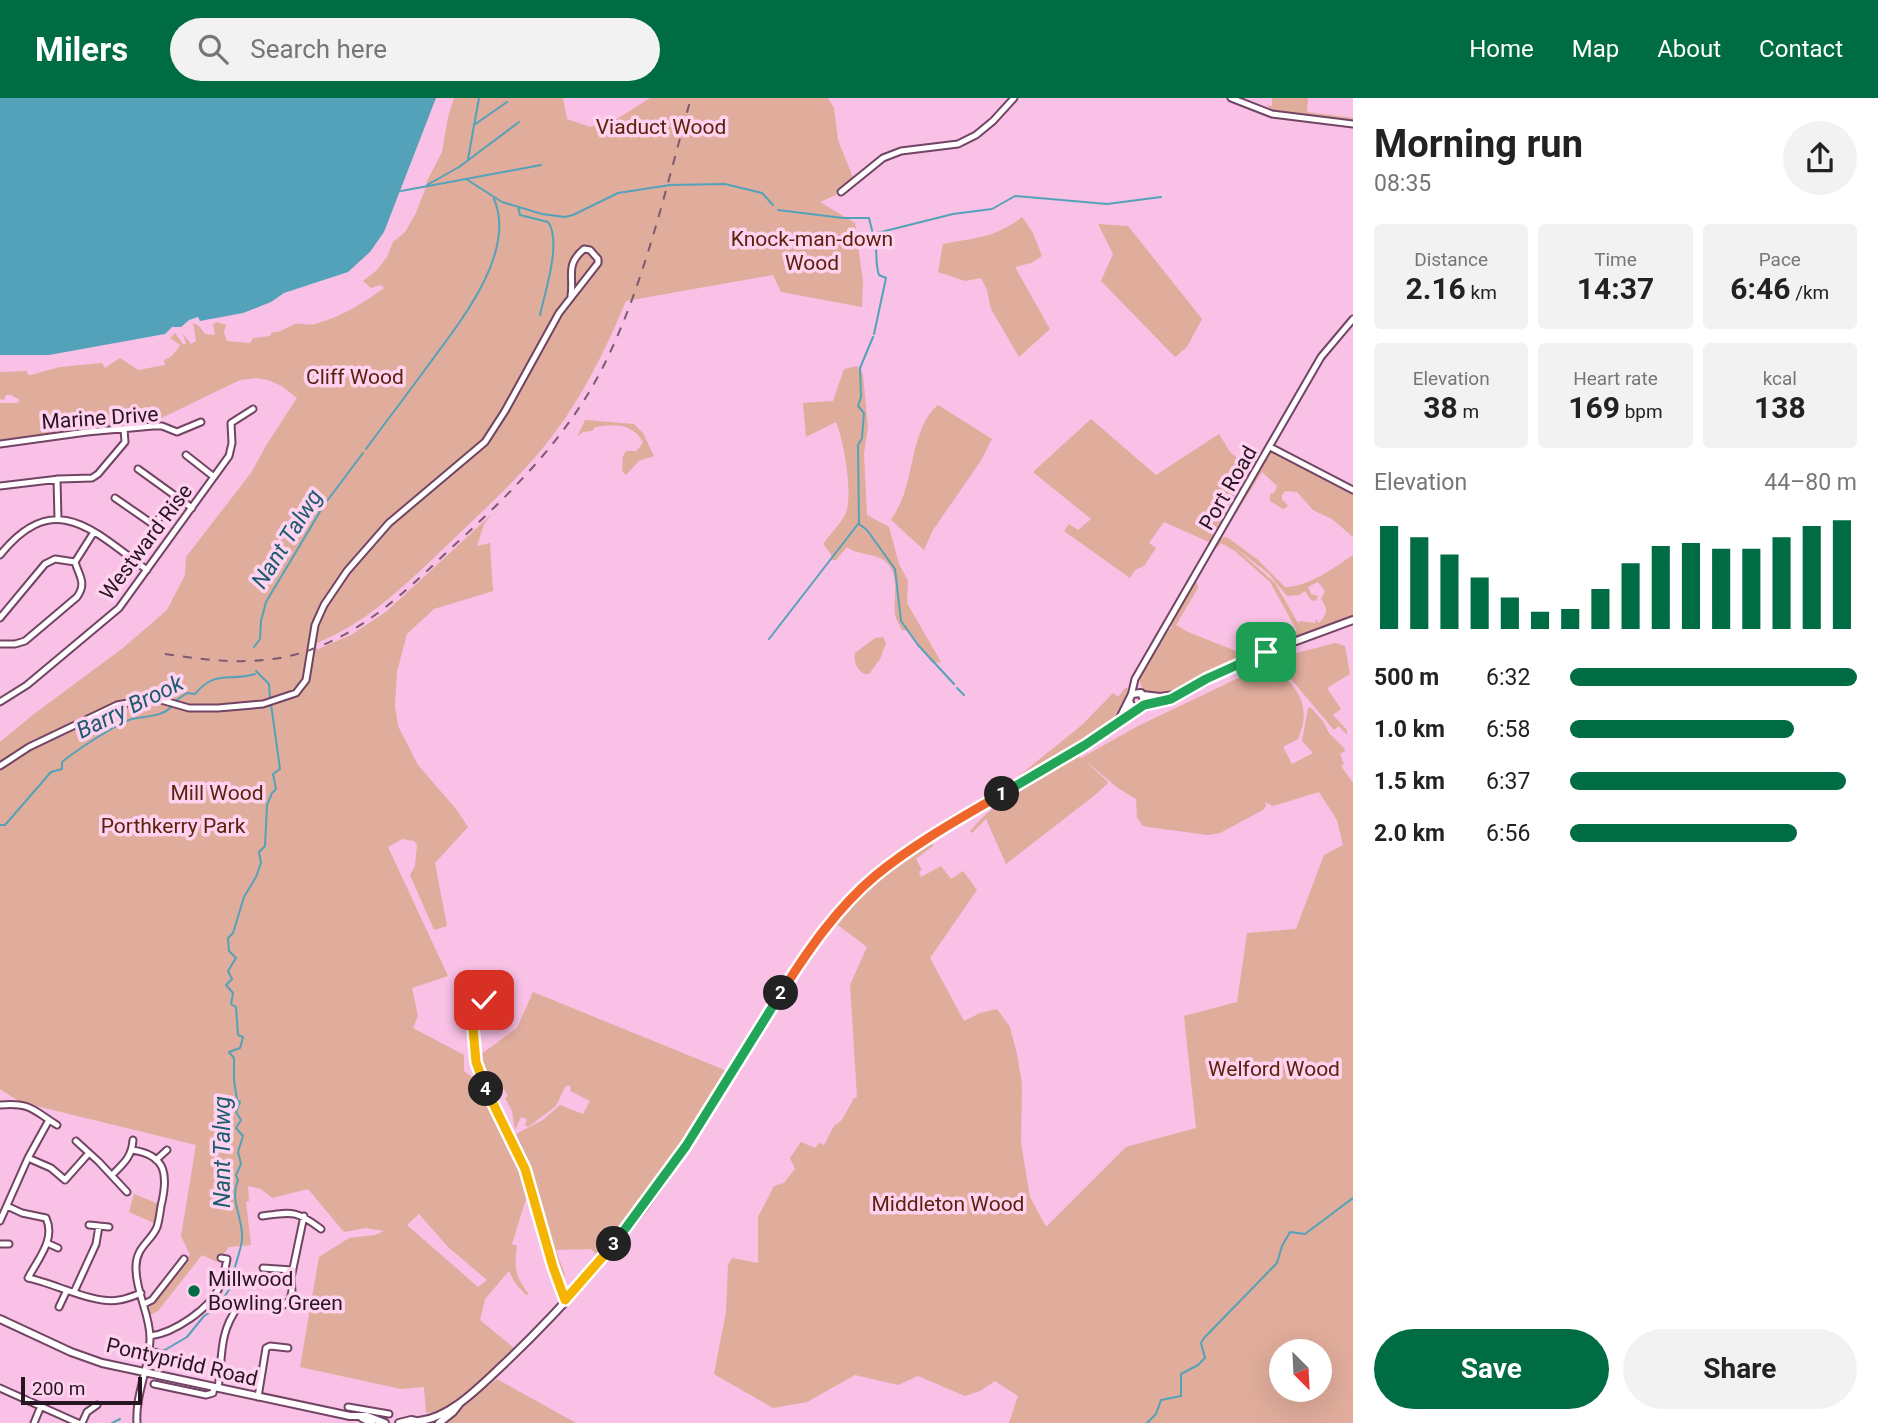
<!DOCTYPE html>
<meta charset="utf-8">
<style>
:root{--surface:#fff;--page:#f2f2f2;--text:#222;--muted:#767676;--accent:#006c44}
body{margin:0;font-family:Roboto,sans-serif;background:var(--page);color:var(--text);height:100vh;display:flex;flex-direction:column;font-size:26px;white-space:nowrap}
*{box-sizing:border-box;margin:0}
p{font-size:23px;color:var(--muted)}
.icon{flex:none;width:38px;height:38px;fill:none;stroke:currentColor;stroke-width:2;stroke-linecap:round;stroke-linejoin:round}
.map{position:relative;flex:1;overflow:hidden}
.drawer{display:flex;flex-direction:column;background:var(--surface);width:525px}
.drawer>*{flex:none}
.needle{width:46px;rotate:156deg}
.buttons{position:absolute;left:1269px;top:1241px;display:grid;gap:14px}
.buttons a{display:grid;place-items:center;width:63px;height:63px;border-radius:50%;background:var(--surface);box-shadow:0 7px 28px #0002;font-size:35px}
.scale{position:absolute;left:21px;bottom:18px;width:121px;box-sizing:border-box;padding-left:7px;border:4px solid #281522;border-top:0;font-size:19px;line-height:24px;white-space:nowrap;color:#281522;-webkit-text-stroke:5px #ffd2ef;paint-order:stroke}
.pin{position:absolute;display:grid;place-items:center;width:60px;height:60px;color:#fff;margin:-30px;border-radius:14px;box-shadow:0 4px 10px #0006}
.km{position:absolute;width:35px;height:35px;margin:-18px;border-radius:50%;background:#222;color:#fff;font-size:19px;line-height:35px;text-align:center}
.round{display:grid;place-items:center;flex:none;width:74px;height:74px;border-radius:37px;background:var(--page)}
.headline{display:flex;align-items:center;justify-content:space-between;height:119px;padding:0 21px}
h1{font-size:38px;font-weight:700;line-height:52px}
.stats{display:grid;grid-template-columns:repeat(3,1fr);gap:10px;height:119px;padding:7px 21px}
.stats div{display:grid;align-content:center;border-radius:7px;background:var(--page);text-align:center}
.stats b{font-size:30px;font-weight:700}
.stats small{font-size:19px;font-weight:400}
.stats p{font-size:19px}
.chart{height:196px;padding:14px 21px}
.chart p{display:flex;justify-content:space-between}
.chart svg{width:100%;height:126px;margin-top:7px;stroke:var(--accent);stroke-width:6}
.action{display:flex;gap:14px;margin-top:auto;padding:14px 21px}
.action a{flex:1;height:80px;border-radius:42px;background:var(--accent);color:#fff;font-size:28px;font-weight:700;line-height:80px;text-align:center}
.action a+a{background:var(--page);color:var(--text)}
ul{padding:0 21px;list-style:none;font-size:23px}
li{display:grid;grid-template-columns:112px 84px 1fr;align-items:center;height:52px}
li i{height:18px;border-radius:9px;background:var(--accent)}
header{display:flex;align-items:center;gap:42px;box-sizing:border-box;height:98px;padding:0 35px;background:var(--accent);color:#fff}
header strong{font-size:33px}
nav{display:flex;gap:38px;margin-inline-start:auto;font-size:24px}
.search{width:490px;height:63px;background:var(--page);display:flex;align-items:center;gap:18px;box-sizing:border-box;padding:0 24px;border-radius:38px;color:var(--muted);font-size:26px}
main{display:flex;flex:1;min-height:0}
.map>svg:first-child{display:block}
.green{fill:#e0ac9b;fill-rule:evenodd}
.water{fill:#54a2b9}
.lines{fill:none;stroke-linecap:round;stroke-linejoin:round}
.stream{stroke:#54a2b9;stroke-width:2}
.minor-casing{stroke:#724464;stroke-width:9}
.major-casing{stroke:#724464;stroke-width:10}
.minor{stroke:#fff;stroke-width:5}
.major{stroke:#fff;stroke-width:6}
.rail{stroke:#7c5a70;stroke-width:2;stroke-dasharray:9 9;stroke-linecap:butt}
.split-1-casing{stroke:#fff;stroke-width:14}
.split-2-casing{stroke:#fff;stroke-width:14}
.split-3-casing{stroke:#fff;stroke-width:14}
.split-4-casing{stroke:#fff;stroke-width:14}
.split-5-casing{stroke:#fff;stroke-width:14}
.split-1{stroke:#22a559;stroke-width:9}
.split-2{stroke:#f0652b;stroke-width:9}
.split-3{stroke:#22a559;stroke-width:9}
.split-4{stroke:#f5b400;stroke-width:9}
.split-5{stroke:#f5b400;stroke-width:9}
.poi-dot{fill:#006c44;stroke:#ffd2ef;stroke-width:2.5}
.labels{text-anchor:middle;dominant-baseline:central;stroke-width:7;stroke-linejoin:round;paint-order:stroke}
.park-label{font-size:21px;fill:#5c220c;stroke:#ffd2ef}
.street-label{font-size:21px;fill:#281522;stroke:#ffd2ef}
.poi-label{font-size:21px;fill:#281522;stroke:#ffd2ef;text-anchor:start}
.water-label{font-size:23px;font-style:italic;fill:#1c5c6d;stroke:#ffd2ef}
</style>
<header>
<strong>Milers</strong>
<div class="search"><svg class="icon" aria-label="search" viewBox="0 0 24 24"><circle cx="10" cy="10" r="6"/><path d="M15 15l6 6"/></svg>Search here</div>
<nav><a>Home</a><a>Map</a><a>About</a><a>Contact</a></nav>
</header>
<main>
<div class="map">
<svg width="1353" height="1325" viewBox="0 0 1353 1325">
<rect width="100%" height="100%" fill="#f8c1e5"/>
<path class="green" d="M454,0h109l4,21 23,8 27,-8 33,-21h178l6,10 4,32 16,40 -18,12v3l-16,7 35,21 8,59 -1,25 -81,-15 -8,-17 -147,26c-15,36 -32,72 -53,105 -35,57 -86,100 -133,146 -38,36 -74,71 -123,91l-1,7 35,-15 36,-24 105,-97 -8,10 -7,22 13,-3 3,48 -59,18 -27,25 -10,38 -2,34 3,20 20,39 38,44 12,18 -33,36 12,63 -13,4 -24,-55 5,-9 2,-21 -3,-4 -12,-2 -14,8 60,129 -36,12 6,28 -5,12 51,27v16l14,10 9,22 22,37 11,24 8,28 -16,52 5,2c-3,21 -2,31 12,48l-3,1 -11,-12 -6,-12 -24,28 -5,21 34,28 -29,29 -43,34 -16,2 -2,-26 -23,2 -101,-22 19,-110 30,-19 26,-3 9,-4 -18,-3 -22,4 -36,-43 -36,9 -11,-9 -13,-3 1,15 -3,1 5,43 -22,2 -12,15 -15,-7 -44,56 -8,4 -1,-9 41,-51 -9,-19 15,-91 -176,-43 -20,-13v-347l34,-28 89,-66 44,-38 18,-35 1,-18 65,-84 16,-29 30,-46 -15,-12 -14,-6 -12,-2 -16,2 -85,41 -155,19v-37h18l2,-3 -9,-5h-5l-2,5 -4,-1v-27l27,-1 1,4h3l29,-8 42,-4 3,5 15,-10 18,12 27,-5 -1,-5c7,-2 12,-8 16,-15l-10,-7 5,-5 8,11h3l-3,-10 8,10 5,-3 -3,-18 6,3 6,8 10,1 -2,-11 4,-2 9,3 -2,8 3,8 23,2 3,-5 17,-2 2,-4c9,1 13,-4 21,-7 7,-3 14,1 22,-1 26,-7 47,-20 69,-36l-3,-3 -10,3 -8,-7 14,-11 10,-13 6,-15 12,-10 10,-17 9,-22 3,-12 15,-29 6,-35zM419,1116l29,33 39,33 -9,7 -71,-62z
M1272,0h36l-1,14 46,6v4l-80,-10 -6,-7 5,1z
M1022,119l11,16 9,23 -11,7 -16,4 35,62 -31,28 -28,-48 -4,-19 -6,-12 -16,3 -27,-9 5,-28c32,-6 53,-6 79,-27z
M1098,126l30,2 74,93 -15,28 -12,10 -74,-76 12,-27z
M857,268l6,8 5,53 -4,26 3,62 22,12 10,37 9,17 -1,22 34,59 -9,1 -23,-32 -7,-1c-2,-5 -6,-10 -7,-15 -2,-17 5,-37 -7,-51 -10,-12 -30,-8 -41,-17l-11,13h-5v-6l-8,-10c6,-9 18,-20 23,-31 7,-20 -2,-72 -10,-91l-30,15 -3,-34 30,-2 11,-32z
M938,307l54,34 -12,23 -47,68 -9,20 -33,-30c5,-8 10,-17 13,-26 9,-26 11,-71 34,-89z
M1091,321l65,56 63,-41 11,18 19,16 -40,74 -45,-20 -15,21 7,5 -12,18 -9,4 -5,8 -66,-47 5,-7 9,6 13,-11 -58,-47z
M585,322l49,4 9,9 11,23 -15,5 -13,14 -4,-4 1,-15 3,-5h11l6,-9c-11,-19 -29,-18 -48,-15l-3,4 -9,1 -6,5z
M1271,352l82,41v46l-21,-18 -19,-9 -16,-18 -12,-1 -3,4v5l6,5 -2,3 -3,1 -13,-8v-7l4,-1 3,-7 -15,-14 -31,49z
M1227,439l30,22 28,28c23,0 49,-19 68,-32v62c-33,11 -65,23 -97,35 -34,14 -74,47 -110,41 -3,-4 -7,-9 -6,-16 2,-10 24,-45 32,-49l-2,-4 25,-41h2l1,5 -22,37 12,7 53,21 56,-22 -27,-49 -35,-31 -14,-8 -4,5v-4l3,-6zM1233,448l35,27 19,23 12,-1 6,-4 6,9 5,1 2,-5 -7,-2 -3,-7 10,-5 7,9 -4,8c7,11 7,14 -2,24l-3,-4 -1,4 -15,-2 -2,2 -23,-40z
M883,539l3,6 -6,16 -11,15h-5c-8,-6 -10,-11 -9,-21l20,-15z
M1335,545l10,3 5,28 -23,14 14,21 -8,6 14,15v5l-8,-9 -5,4 -54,-64 13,-12z
M1270,565c24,22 44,39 28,76l-15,8 9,17 21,-11 -11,-12 6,-33 2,-1 13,14 6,12 15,15 1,3 -5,3 4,10 -3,2 12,17v640h-344l9,-27 -23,-15 -15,10 -15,5 -47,-20 -20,9 -43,-10 -48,27 -34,6 -59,-34 12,-62 2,-47 4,-7 26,5v-46l16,-31 10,-3 11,-14 -5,-11 11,-16 14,6 4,-5 5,2 10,-19 8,-6 12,-22 3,-1 -7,-112 17,-38 -32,-24 42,-41 49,-39 8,2 -18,14 6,11 -3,2 2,5 20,-11 10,13 12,-8 14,19 -47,68 34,63 16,-8 17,-4 13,18 7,27 5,30 -1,59 9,54 16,30 80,-80 70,-19 -12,-112 53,-14 10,-69 49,-4 28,-74 19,-10 -6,-25 -18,-28 -46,14 -8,-4 1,4 -3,4 -43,23 -12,2 -60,-8 -5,-1 -6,-8 -1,-19 -18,-11 -36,-30 26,24 -1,2 -12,11 -89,69 -20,-45 -14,14 -2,-2c28,-33 67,-53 103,-76l8,3 57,-32zM1281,1253h39v39h-39z
M1126,589l2,2c-4,10 -8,20 -15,29 -18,24 -69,47 -96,64l-2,-3 67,-54 31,-32 5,4z
M533,894l194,79 -78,121 -55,72 -4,-3 6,-7 -5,-5 -35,1 9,25 -5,8c-14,-49 -24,-99 -47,-144l3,-5 27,-14 17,-15 23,9 7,-13 -20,-10 1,-4 -3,-2 -3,2 -9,19 -28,21 -3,-2 2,-6 -6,-2 -6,13 -3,-19 -7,-13 3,-2 -11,-19 -6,12 -7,-13 -4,-21 37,-27z
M134,1096l25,10 -3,20 -27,-12z
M497,1281l79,44h-130l8,-6 13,-15z"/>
<path class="water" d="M0,0h436l-52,134 -14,20 -22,20 -64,21 -13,9 -28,11 -43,8 -2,-4 -9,3 -8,7h-9l-7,7 -116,21h-49z"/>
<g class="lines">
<path class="stream" d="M474,27l33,-23
M468,61l11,-61
M466,81l75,-14
M427,87l32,-18 60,-45
M401,93l65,-12 36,23 40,12 23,3 8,-2 45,-22 52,-8 55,-1 37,9 11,12
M518,109l2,8 28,7c14,19 -3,70 -8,93
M778,112l65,8h26l4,16 80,-20 39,-5 23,-13 92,8 54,-7
M873,136c6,14 1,27 6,41l7,3 -12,56
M873,239l-13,31 1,29 -3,9 6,7 -2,25 -4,7 1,79 8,6 28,39 6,52 17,24 36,39
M366,351c19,-26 39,-52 58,-78 31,-43 94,-116 70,-172
M769,541l89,-115
M254,549l6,-8 1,-18 5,-19 58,-97 39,-52
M256,573l13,13 1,14
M957,590l7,7
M175,603l12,-8 8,1c21,-25 34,-12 60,-20
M0,727h5l46,-53 11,-3v-7c12,-10 55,-39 70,-43 13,-3 31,-2 40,-13
M163,1253l24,-14 17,-21 12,-7 17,-25c-1,-16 7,-28 9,-44 2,-21 -13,-39 -4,-60l-2,-5 5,-11 -3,-12 5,-16 -7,-8 5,-8 -5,-8 4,-10 -3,-2 -3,-20v-22l-5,-6 11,-4 3,-11 -5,-2 -2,-28 -5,-3 2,-11 -7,-8 6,-6 -4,-8 8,-13 -7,-7 -1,-13 5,-5 11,-36 12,-20 5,-14 -2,-11 6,-6 2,-41 5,-12 4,-4 -3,-15 7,-5 -9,-65
M112,1325l8,-4
M1147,1325l9,-9 5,-14 20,-4v-22l17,-9 7,-7 -4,-15 3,-5 73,-75 5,-17 8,-14 15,2 48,-36"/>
<g class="minor-casing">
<path id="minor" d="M1231,0l41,16 81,10
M841,94l42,-34 18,-7 57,-7 18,-9 17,-14 21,-23
M0,346l87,-12 66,-6h9l15,6 24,-10
M1270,349l83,43
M186,357l28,22
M138,371l54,39
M57,381l1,40
M0,388l59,-7 33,-1 6,-4 27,-32 -1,-13
M115,400l39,27 22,-29
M0,457c54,-68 94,-24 147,15
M0,520l45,-54 10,-5 20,3
M0,546h15l10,-3 52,-44c10,-14 2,-21 -2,-35l19,-30
M1131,598l4,-17 186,-322 32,-38
M0,604l27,-17 92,-77 110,-152 3,-13 -1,-20 22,-14
M0,668l29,-19 88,-42 37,-7 35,10h29l45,-4 33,-11 10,-13 9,-55 9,-20 23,-34 42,-48 96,-81 20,-31 54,-98 39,-50v-4l-8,-9 -6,-1c-19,16 -10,26 -13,47
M490,889l-17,41 3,34 7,22 42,85 28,98 12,33
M0,1007c30,-3 33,5 57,20
M76,1043l23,21 28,30
M132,1052c36,5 36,27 29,56 -1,7 -2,15 -4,21 -6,15 -22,20 -21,42 0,24 14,45 14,69 0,29 -15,56 -13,85
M28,1060l23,10 14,12 24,-27
M156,1062l11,-10
M112,1077c11,-11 20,-18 21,-35
M7,1108l15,7 24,5c10,21 -8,41 -18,60 26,5 67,27 91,22 8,-1 15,-4 22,-7
M262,1118c30,-4 34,-6 59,13
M0,1123l28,-63 21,-38
M89,1127l20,2
M47,1145l11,5
M1,1146h8
M263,1170l29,2
M74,1194l22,-48 3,-18
M144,1206l8,-4 32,-41
M59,1209l8,-17
M150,1238c24,-3 60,-27 70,-50 4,-8 5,-18 7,-27l-6,-1
M149,1253l17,4
M154,1286l52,11 7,-2 1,-6
M0,1290l78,35
M218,1290c5,-30 0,-54 20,-81h43l9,-7 2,-9 -1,-13 13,-62
M258,1299l8,-49 4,-2 18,2
M348,1309l41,7
M34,1325l7,-17
M82,1325l5,-11 10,-7"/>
</g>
<g class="major-casing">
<path id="major" d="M1143,597l17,2 15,-2
M1144,607l27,-6 79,-41 103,-38
M1118,624l14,-28 9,-1 4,9 -3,5h-10l-3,-6
M0,1221l71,33 31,11 248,53h17l18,7
M362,1320l10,5
M419,1323c32,-3 63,-37 86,-58 68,-65 132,-139 182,-219 31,-47 59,-96 89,-143 16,-25 31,-53 50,-75 85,-99 213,-143 316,-219
M399,1325l12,-3 10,2
M439,1325l14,-11 7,-9"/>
</g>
<use href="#minor" class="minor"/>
<use href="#major" class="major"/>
<path class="rail" d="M165,556c47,7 95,13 142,-3 57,-19 98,-59 141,-100 60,-55 119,-112 156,-186 41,-82 62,-178 87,-267"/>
</g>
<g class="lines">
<g class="split-1-casing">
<path id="split-1" d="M1002,696l83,-49 59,-40 27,-6 35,-20 60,-27"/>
</g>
<g class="split-2-casing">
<path id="split-2" d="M781,895c27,-43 56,-85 94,-117 39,-32 84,-57 127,-82"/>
</g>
<g class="split-3-casing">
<path id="split-3" d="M614,1146l72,-98 95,-153"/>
</g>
<g class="split-4-casing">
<path id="split-4" d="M486,991l39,80 28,98 12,33 49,-56"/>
</g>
<g class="split-5-casing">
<path id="split-5" d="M484,902l-11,28 3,34 10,27"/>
</g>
<use href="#split-1" class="split-1"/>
<use href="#split-2" class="split-2"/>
<use href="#split-3" class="split-3"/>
<use href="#split-4" class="split-4"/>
<use href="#split-5" class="split-5"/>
</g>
<circle class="poi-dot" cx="194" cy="1193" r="7"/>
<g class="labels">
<g class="park-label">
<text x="661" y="29">Viaduct Wood</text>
<text x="812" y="141">Knock-man-down<tspan x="812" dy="24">Wood</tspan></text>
<text x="355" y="279">Cliff Wood</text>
<text x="217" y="695">Mill Wood</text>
<text x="173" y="728">Porthkerry Park</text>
<text x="1274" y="971">Welford Wood</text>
<text x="948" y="1106">Middleton Wood</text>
</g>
<g class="street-label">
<text transform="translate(100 320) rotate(-4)">Marine Drive</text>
<text transform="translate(1228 390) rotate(-60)">Port Road</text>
<text transform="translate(146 444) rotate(-53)">Westward Rise</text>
<text transform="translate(182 1264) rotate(13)">Pontypridd Road</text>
</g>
<g class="poi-label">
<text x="208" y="1181">Millwood<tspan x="208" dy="24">Bowling Green</tspan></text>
</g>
<g class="water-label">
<text transform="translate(287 441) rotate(-58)">Nant Talwg</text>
<text transform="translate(130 609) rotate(-26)">Barry Brook</text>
<text transform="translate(222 1054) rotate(-90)">Nant Talwg</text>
</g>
</g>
</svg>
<div class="buttons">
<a><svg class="needle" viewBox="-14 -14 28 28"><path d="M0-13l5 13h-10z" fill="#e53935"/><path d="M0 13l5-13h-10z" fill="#767676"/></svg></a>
</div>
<div class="scale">200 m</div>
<div class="pin" style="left:1266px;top:554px;background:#1e9e55"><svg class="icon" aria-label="arrive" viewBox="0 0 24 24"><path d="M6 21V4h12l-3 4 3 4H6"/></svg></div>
<div class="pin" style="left:484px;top:902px;background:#d93025"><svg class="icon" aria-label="check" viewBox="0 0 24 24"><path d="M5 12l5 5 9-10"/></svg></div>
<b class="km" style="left:1002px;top:696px">1</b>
<b class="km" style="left:781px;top:895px">2</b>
<b class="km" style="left:614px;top:1146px">3</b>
<b class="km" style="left:486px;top:991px">4</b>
</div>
<section class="drawer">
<div class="headline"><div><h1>Morning run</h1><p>08:35</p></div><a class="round"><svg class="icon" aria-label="share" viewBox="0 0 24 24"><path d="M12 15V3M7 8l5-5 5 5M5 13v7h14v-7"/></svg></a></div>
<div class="stats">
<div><p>Distance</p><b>2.16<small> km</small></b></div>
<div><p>Time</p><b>14:37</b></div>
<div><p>Pace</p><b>6:46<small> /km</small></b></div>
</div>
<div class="stats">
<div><p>Elevation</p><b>38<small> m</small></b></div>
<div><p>Heart rate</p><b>169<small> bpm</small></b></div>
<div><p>kcal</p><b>138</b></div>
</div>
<div class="chart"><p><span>Elevation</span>44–80 m</p>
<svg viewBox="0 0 160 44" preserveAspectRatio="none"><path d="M5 44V8M15 44V12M25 44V18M35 44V26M45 44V33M55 44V38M65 44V37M75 44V30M85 44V21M95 44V15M105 44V14M115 44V16M125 44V16M135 44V12M145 44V8M155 44V6"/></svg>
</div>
<ul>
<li><b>500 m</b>6:32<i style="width:100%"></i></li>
<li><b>1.0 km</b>6:58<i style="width:78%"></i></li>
<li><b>1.5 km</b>6:37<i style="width:96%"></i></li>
<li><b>2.0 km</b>6:56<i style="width:79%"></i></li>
</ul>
<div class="action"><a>Save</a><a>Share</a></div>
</section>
</main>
